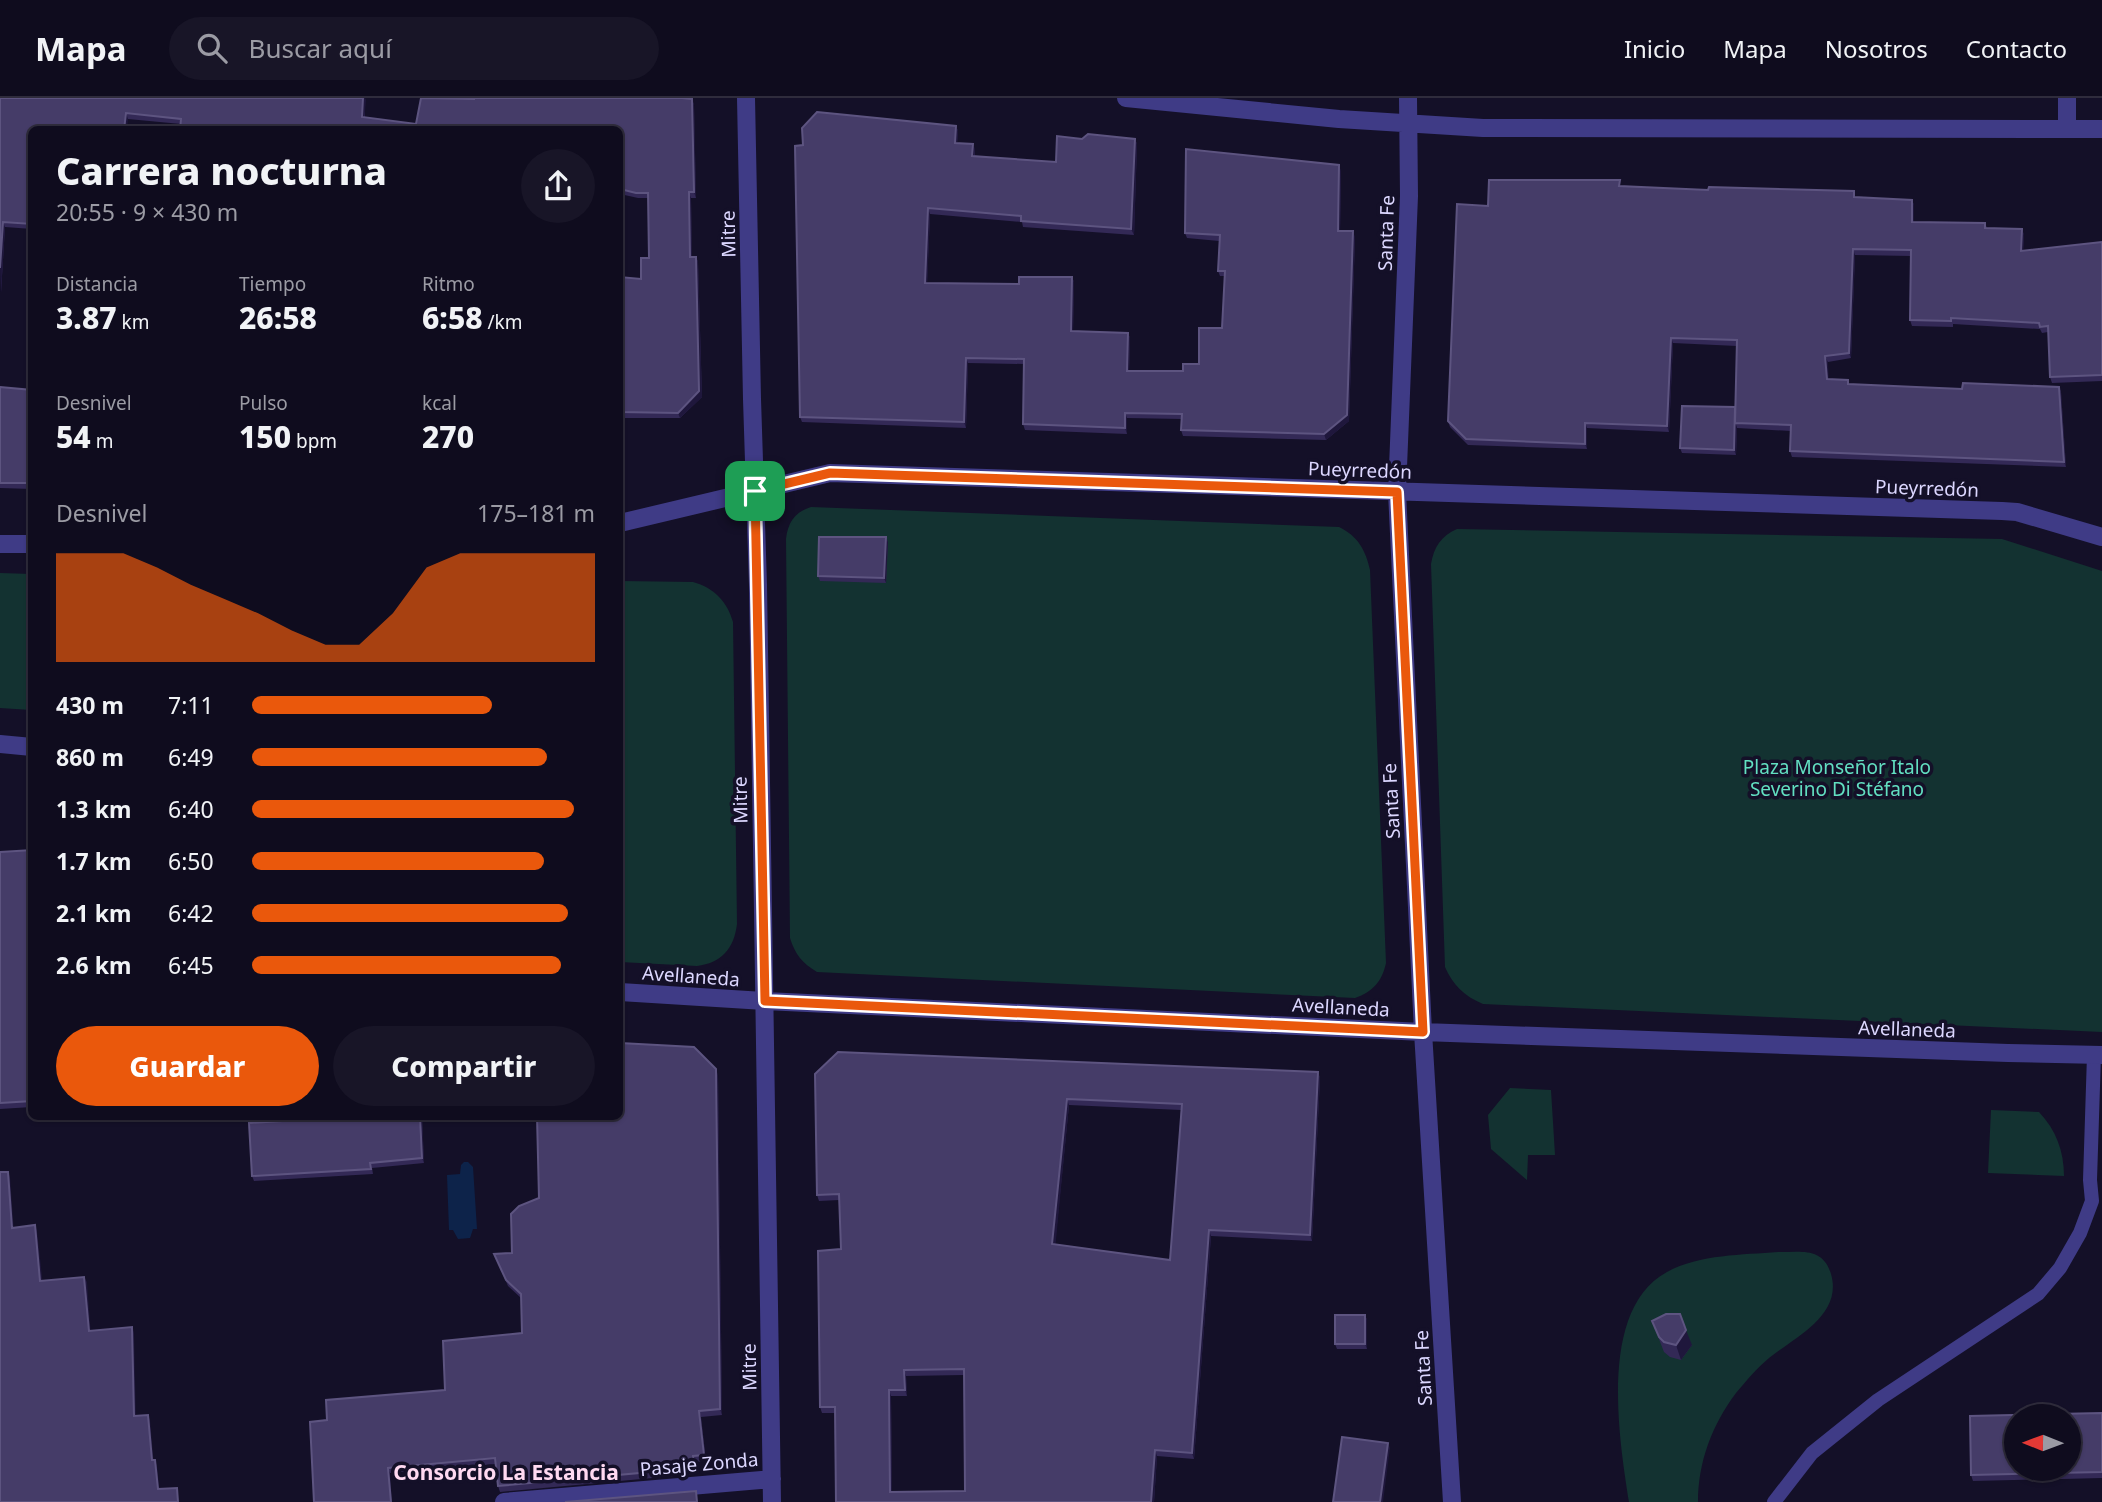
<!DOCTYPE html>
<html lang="es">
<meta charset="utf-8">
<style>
:root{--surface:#0f0c1e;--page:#181527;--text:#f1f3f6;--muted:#9b9ba4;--line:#2f2c3c;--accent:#ea580c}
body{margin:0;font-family:"Noto Sans",sans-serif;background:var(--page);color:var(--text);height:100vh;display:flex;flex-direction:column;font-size:26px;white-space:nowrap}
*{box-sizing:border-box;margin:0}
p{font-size:23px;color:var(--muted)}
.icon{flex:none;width:38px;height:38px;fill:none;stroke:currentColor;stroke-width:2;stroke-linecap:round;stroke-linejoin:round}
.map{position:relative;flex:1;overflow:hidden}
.side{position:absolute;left:28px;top:28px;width:595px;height:994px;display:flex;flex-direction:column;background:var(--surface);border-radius:10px;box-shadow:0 2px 5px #0004,0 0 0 2px var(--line)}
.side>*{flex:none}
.needle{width:46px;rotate:271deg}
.controls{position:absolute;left:2004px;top:1306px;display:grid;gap:14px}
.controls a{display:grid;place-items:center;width:77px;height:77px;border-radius:50%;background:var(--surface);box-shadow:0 2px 5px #0004,0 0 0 2px var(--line);font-size:35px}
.pin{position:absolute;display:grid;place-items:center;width:60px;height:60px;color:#fff;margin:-30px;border-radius:14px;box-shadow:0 4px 10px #0006}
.round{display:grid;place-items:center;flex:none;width:74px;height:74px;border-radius:37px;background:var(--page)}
.summary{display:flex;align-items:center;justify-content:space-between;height:119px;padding:0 28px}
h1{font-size:38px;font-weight:800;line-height:52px}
.stats{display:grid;grid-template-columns:repeat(3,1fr);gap:10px;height:119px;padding:7px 28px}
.stats div{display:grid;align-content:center}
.stats b{font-size:30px;font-weight:800}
.stats small{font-size:19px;font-weight:400}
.stats p{font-size:19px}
.chart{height:196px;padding:14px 28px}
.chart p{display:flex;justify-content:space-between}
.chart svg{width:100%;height:126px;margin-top:7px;fill:var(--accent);opacity:.7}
.cta{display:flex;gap:14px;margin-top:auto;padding:14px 28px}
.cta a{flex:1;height:80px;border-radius:42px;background:var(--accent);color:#fff;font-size:28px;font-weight:800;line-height:80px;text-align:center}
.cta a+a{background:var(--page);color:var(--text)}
ul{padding:0 28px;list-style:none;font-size:23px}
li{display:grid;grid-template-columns:112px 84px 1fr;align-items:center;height:52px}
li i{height:18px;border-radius:9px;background:var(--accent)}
header{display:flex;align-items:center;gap:42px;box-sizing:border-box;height:98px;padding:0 35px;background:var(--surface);border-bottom:2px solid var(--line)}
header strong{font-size:33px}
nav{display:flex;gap:38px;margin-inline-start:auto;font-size:24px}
.search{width:490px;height:63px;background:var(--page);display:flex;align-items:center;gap:18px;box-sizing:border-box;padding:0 24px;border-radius:38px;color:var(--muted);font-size:26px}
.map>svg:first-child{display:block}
.green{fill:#133231}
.water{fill:#0d234a}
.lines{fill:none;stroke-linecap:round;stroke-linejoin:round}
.service{stroke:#3f3b86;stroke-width:14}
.minor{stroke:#3f3b86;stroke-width:18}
.wall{fill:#332956;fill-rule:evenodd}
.shaded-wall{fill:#1f173c}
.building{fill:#453c68;stroke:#5d5480;stroke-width:2;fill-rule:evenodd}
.route-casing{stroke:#fff;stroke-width:14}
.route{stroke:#ea580c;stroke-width:9}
.labels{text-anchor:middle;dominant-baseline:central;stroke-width:7;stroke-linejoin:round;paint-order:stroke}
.street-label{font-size:19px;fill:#dcd7ff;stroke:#141028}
.park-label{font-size:19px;fill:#62dfc1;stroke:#141028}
.neighbourhood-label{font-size:21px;font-weight:bold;fill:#ffd9f1;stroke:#141028}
</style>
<header>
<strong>Mapa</strong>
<div class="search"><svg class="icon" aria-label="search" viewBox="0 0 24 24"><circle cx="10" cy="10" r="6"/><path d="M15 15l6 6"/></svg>Buscar aquí</div>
<nav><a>Inicio</a><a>Mapa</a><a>Nosotros</a><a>Contacto</a></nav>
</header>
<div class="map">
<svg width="2102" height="1404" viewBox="0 0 2102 1404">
<rect width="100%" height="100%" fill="#141028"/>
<path class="green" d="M811,409l528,20c19,9 27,24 31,43l16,393c-4,18 -13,29 -31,35l-538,-26c-15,-9 -22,-18 -27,-34l-4,-399c2,-17 9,-27 25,-32z
M1457,431l545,10 100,32v461l-619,-28c-19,-8 -30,-19 -38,-37l-14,-403c3,-17 10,-28 26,-35z
M0,475l31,1v136l-31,-2z
M620,483l73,1c21,6 34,19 40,40l4,302c-3,25 -16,39 -40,42l-77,-4z
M1510,990l41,2 4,65h-27l-1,25 -36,-31 -3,-34z
M1991,1012l48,2c17,18 25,39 25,64l-76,-3z
M1778,1154c24,0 45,-5 53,22 12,41 -36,63 -62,84 -12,10 -23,23 -33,35 -24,32 -38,69 -38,109h-69c-10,-64 -31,-193 38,-230 33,-18 76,-17 111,-20z"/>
<path class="water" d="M464,1064h4l5,5 4,62h-4l-3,9 -12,1 -5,-9h-4l-2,-55 13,-1 1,-9z"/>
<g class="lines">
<path class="service" d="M1774,1404l38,-49 66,-53 160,-106 22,-26 20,-35 12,-32 -2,-21 4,-125"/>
<path class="minor" d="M746,0l6,301 6,186 14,917
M1126,0l213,21 144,9 619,1
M1408,0l1,98 -12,296 26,540 29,470
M2067,0v31
M620,425l210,-50 1172,38 15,1 85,25
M0,446h32
M0,646l32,3
M620,894l145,9 658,31 585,21 94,2
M504,1404l268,-23"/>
</g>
<path class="wall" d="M0,0h365v19l51,7 58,-25h218l2,6 2,93h-5l1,59h4l2,5 4,135 -22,21h-60v-141l21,2 8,-21 -1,-60h-10l-18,-4v-64l-439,-6 -53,-5 -96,11v99l-27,-2 -4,66z
M956,28l2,5 -1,12 18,6v8l81,5 26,-23h53l2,5 -3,91 -111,-8 -1,-5 -92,-8 -3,69 92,1 53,-7 2,5 -1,49 55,2 2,5 -1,33h54l16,-7 23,-36 3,-52h-5l-2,-5 1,-30 -32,-3 -2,-5 156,-62 -1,60 15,6 -6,184 -23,19 -143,-4 -2,-6 1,-11 -55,-1v16l-102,-4 -2,-6 1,-60 -56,-1 -2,65 -164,-6 -2,-5z
M1622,88l290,14 2,5v17l71,1 2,5 35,1 2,6 -1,16 79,-9v139l-50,2 -2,-6 -2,-45 -6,1 -2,-4 -87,-5v3l-41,-1 -2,-6 1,-64 -56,-1 -4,103 -23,4v17l22,5 112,5 97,-2 2,5 5,75 -274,-10 -2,-6 1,-20 -54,-3v-1l-1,28 -54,-2 -2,-5 55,-41 2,-61 -64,-3 -4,89 -82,-4v21l-119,-4 -18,-18 -2,-6 40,-215z
M0,289l32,3v99l-32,-1z
M886,439l2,5 -2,41 -66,-2 -2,-5z
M32,752v257l-32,2v-257z
M1318,974l2,6 -8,163 -101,-5 -17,223 -37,-3 -3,46h-318l-1,-89h-13l-2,-6 21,-158 -2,-49 -20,1 -2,-6 -2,-121zM1069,1007l112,5 -11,150 -115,-16zM964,1277l1,116 -73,1 -1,-96h16l-1,-20z
M718,977l4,340 -21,2 5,44 -11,1 1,12 -196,18 -2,-6 -2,-22 -106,9 -63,-53 118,-30 77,-57 -1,-35 -13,-12 -14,-32 18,-1 27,-55z
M366,1018h56l2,47 -52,5 1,6 -119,7 -2,-5z
M1365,1217l2,5v29h-30l-2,-5z
M1652,1223l40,24 -11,15 -11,-3 -6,-5z
M2102,1315v65l-129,3 -2,-6z"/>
<path class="shaded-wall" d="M363,0h2l1,2 -2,22 -2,-5z
M692,1l2,6 2,93 -2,-6z
M126,15l2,6 -1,11h-3z
M956,28l2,5 -1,18 -2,-6z
M1135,41l2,5 -3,91 -3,-6z
M973,46l2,5 -1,13 -2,-6z
M1339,67l2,6 -1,65 -2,-5z
M689,94l2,6 1,65 -2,-6z
M1912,102l2,5v23l-2,-6z
M928,110l2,6 -3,75 -2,-6z
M3,124l2,5 -4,66 -1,-25z
M2022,131l2,6 -1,22 -2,-6z
M1353,133l2,6 -6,184 -23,19 -2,-6z
M1853,151l2,6 -4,103 -2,-5z
M696,159l2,5 4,135 -22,21 -2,-5z
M1072,179l2,5 -1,54 -2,-5z
M1128,235l2,5 -1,38 -2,-5z
M1671,240l2,5 -4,89 -2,-6z
M1825,258l3,6 1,23 -2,-6z
M966,260l2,5 -2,65 -2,-6z
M2059,289l2,5 5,75 -2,-5z
M1735,309v16l2,4 -1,28 -2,-5z
M1125,315l2,5v16l-2,-6z
M1585,325l2,5v21l-2,-5z
M886,439l2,5 -2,41 -2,-5z
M716,971l2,6 4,340 -2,-6z
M1318,974l2,6 -8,163 -2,-6z
M1067,1001l2,6 -14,145 -3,-6z
M420,1018h2l2,47 -2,-5z
M8,1074l2,5 4,56 -2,-5z
M35,1127l2,6 6,55 -3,-5z
M1209,1132l2,6 -17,223 -2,-6z
M84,1179l3,5 4,55 -2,-6z
M1365,1217l2,5v29l-2,-5z
M132,1229l2,6 2,89 -2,-6z
M1686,1232l6,15 -11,15 -5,-15z
M904,1272l2,6 1,20 -2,-6z
M889,1292l2,6 1,102 -2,-6z
M699,1313l2,6 5,44 -2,-6z
M148,1317l2,5 4,46 -2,-6z
M1388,1345l2,5 -7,54h-3z
M1155,1352l2,6 -3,46h-3z
M155,1362l2,6 3,29 -2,-6z
M388,1370l2,5 2,29h-1z"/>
<path class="building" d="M0,0h363l-1,19 54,7 5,-26 53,1v-1h208l10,1 2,93h-5l1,65h6l3,134 -21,22 -58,-1v-135l21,2v-21h8l-1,-65h-12l-16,-4v-59h-440l1,-11 -55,-6 -2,17h-92v94l-29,-2 -3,46z
M817,14l139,14 -1,17 18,1 -1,12 84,6 1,-26 25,3 6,-5 47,5 -4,90 -110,-8v-5l-93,-8 -3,75 94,1v-7h53l-1,54 57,2 -1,38h56v-7h16v-36h23l3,-57h-7l2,-36 -35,-2 1,-84 153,16 -1,66h15l-6,184 -23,19 -143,-4 1,-16 -57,-1v15l-102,-4 1,-65 -58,-1 -2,64 -164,-5 -5,-271 8,-1 -1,-17z
M1489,82h131l-1,6 89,4 1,-3 145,4v6l58,3v22l73,1v5l37,1 -1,22 81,-9v133l-52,2 -2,-51 -8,1 -1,-4 -88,-5v3l-41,-1 1,-70 -58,-1 -4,104 -24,3 2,23 21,1v4l114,5 1,-6 96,4 5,75 -274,-11 1,-26 -56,-2 2,-83 -66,-2 -4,88 -82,-3v21l-119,-5 -18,-18 9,-217 31,2z
M0,289l32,3v93h-32z
M1682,308l53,1 -1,43 -54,-2z
M819,439h67l-2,41 -66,-2z
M32,752v251l-32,2v-251z
M620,945l74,4 22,22 4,340 -21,2 5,44 -11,1 1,12 -196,18 -3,-28 -107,10 3,34h-77l-4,-80 17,-2 -1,-20 119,-10 -2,-49 79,-8 -1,-39 -15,-14 -12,-26 18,-1 -1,-39 8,-8 20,-8 -2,-82h83z
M838,954l480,20 -8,163 -101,-5 -17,223 -37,-3 -4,52h-315l-1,-95h-15l-2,-156 23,-2 -2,-55 -22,1 -2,-121zM1067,1001l115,5 -12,156 -118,-16zM964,1271l1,122 -75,1 -1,-102h16l-1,-20z
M366,1018h54l2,42 -52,5 1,6 -119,7 -3,-53z
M0,1074h8l4,56 23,-3 5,56 44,-4 5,54 43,-4 2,89 14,-1 4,45h3l3,29 19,-1 1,14h-178z
M1666,1216h14l6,16 -10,15 -12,-3 -5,-5 -7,-16z
M1335,1217h30v29h-30z
M2102,1315v59l-131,3 -1,-59zM2016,1318h52v52h-52z
M1342,1339l46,6 -8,59h-47z
M696,1393l1,11h-132z"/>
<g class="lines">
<g class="route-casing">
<path id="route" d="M830,375l567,19 26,540 -658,-31 -10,-510z"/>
</g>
<use href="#route" class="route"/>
</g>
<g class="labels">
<g class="street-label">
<text transform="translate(1386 135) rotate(-88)">Santa Fe</text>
<text transform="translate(728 136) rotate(-91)">Mitre</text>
<text transform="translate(1360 372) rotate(2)">Pueyrredón</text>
<text transform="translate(1927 390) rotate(2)">Pueyrredón</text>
<text transform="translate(740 702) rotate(-91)">Mitre</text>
<text transform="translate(1391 703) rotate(-93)">Santa Fe</text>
<text transform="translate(691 878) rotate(4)">Avellaneda</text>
<text transform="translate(1341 909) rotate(3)">Avellaneda</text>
<text transform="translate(1907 931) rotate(2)">Avellaneda</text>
<text transform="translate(749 1269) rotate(-91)">Mitre</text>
<text transform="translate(1423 1270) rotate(-93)">Santa Fe</text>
<text transform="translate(699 1366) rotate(-5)">Pasaje Zonda</text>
</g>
<g class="park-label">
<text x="1837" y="669">Plaza Monseñor Italo<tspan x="1837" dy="22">Severino Di Stéfano</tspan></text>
</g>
<g class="neighbourhood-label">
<text x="506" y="1374">Consorcio La Estancia</text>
</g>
</g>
</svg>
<div class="controls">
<a><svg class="needle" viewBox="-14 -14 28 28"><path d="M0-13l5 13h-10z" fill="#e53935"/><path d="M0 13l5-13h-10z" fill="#9b9ba4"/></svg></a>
</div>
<div class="pin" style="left:755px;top:393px;background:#1e9e55"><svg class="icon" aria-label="arrive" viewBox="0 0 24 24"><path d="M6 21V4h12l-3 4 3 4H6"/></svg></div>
<section class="side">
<div class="summary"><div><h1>Carrera nocturna</h1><p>20:55 · 9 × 430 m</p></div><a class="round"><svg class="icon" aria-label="share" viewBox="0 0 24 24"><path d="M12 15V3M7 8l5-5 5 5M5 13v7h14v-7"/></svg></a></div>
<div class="stats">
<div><p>Distancia</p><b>3.87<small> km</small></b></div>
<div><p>Tiempo</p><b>26:58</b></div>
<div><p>Ritmo</p><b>6:58<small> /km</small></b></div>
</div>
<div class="stats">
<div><p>Desnivel</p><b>54<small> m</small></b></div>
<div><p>Pulso</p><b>150<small> bpm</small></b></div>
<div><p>kcal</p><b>270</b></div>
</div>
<div class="chart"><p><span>Desnivel</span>175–181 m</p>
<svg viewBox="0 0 160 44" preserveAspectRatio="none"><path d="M0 44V6L10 6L20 6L30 11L40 17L50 22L60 27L70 33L80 38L90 38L100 27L110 11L120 6L130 6L140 6L150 6L160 6V44z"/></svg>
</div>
<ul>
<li><b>430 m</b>7:11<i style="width:70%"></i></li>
<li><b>860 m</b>6:49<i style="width:86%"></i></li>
<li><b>1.3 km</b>6:40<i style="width:94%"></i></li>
<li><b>1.7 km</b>6:50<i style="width:85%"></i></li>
<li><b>2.1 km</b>6:42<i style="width:92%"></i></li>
<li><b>2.6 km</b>6:45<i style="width:90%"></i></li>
</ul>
<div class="cta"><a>Guardar</a><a>Compartir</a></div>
</section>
</div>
